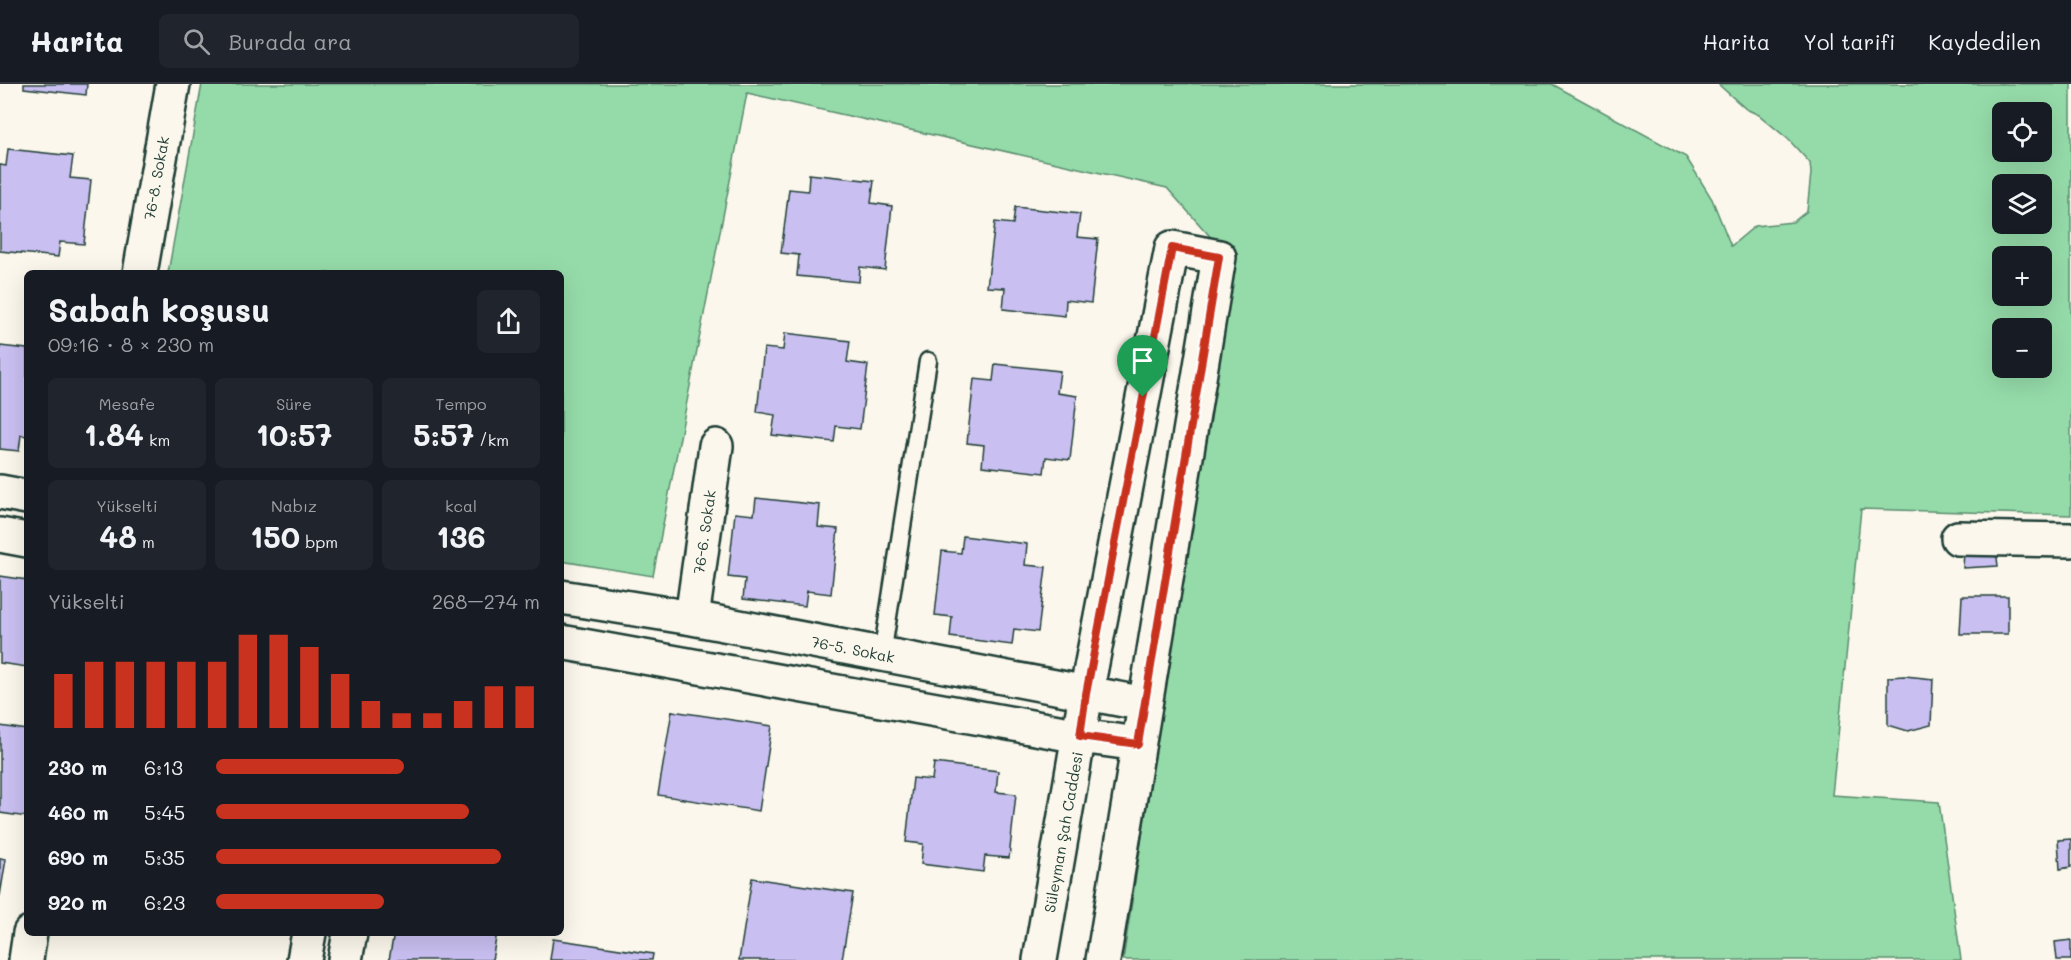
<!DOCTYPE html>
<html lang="tr">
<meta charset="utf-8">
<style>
:root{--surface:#171b24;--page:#20242c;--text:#f1f3f6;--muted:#9ea1a6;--line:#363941;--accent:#c8321e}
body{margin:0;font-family:Mali,sans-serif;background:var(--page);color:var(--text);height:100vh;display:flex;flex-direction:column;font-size:22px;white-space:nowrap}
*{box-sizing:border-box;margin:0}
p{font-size:20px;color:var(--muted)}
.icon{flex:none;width:33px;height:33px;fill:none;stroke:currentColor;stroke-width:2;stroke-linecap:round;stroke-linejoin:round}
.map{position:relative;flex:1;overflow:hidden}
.side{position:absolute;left:24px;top:186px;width:540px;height:666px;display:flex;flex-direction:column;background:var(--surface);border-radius:9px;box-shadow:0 6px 24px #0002}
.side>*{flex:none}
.buttons{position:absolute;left:1992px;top:18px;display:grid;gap:12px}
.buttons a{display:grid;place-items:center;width:60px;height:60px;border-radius:9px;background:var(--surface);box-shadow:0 6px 24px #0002;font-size:30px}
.pin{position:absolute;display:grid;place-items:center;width:51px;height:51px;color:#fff;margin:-62px -26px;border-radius:50% 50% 50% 0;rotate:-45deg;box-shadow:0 0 6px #0007}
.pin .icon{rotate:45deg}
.round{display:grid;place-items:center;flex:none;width:63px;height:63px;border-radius:9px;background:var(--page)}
.summary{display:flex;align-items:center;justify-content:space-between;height:102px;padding:0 24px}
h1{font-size:33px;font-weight:800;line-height:45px}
.figures{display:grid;grid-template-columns:repeat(3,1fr);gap:9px;height:102px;padding:6px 24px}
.figures div{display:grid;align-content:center;border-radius:9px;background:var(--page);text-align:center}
.figures b{font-size:30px;font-weight:800}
.figures small{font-size:16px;font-weight:400}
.figures p{font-size:16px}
.chart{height:168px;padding:12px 24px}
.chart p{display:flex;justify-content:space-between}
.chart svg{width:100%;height:108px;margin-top:6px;stroke:var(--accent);stroke-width:6}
ul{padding:0 24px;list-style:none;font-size:20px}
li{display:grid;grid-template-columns:96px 72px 1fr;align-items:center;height:45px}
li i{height:15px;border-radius:8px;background:var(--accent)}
header{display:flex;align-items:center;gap:36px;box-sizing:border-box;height:84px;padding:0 30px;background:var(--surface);border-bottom:2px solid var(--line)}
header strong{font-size:28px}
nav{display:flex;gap:33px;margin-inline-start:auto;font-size:21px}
.search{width:420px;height:54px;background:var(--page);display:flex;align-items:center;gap:15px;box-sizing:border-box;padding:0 21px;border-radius:9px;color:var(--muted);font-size:22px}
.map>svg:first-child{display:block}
.green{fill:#95dba9;stroke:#5a8c6e;stroke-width:1.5;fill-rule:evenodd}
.building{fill:#c9bff1;stroke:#1f3d34;stroke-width:1.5}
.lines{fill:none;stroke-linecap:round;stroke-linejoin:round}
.lane-casing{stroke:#1f3d34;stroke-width:21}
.street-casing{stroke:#1f3d34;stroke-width:38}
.lane{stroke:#fbf7ec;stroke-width:16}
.street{stroke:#fbf7ec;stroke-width:33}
.route-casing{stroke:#fff;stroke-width:12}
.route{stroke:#c8321e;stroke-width:8}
.labels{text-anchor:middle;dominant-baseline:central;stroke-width:4.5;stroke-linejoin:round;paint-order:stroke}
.street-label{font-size:15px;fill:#1f3d34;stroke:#fbf7ec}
</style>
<header>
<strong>Harita</strong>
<div class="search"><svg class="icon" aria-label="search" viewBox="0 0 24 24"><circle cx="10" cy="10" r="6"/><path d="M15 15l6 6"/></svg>Burada ara</div>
<nav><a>Harita</a><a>Yol tarifi</a><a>Kaydedilen</a></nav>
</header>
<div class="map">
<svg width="2071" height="876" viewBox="0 0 2071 876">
<rect width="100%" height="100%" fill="#fbf7ec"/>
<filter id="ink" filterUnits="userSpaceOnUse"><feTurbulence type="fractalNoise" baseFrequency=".0167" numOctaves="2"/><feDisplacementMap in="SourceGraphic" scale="12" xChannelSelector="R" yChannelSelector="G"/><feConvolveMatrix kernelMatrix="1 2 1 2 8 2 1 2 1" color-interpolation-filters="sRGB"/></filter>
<g filter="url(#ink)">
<path class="green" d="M202,0h1350l134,73 26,42 19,47 24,-20 38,-4 14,-11 4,-38 -1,-10 -22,-24 -29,-24 -13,-6 -28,-25h353v431l-210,-6 -29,286 107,7 22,158h-838l108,-700 -64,-72 -420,-95 -94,483 -92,-15v-288h-393zM2002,28h40v40h-40zM2002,100h40v40h-40zM2002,172h40v40h-40zM2002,244h40v40h-40z"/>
<path class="building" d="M24,0h63l-1,11 -62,-7z
M8,65l65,7 -3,22 21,2 -7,64 -24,-2 -2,15 -58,-6v-86l6,1z
M809,90l65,7 -3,22 21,3 -7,64 -25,-3 -1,15 -62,-6 2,-21 -18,-2 8,-64 19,2z
M1015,123l65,7 -3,23 21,2 -7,64 -25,-3 -1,16 -62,-7 2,-21 -18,-1 8,-65 18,2z
M785,249l65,8 -3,21 21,3 -8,64 -24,-3 -2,16 -62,-7 3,-20 -18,-3 7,-64 19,2z
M0,262l27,3v87l-6,-1 -2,16 -19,-2z
M995,280l65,7 -3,22 20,3 -7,64 -24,-3 -2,16 -62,-7 2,-21 -17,-2 7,-64 19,2z
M756,414l64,7 -2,22 20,2 -7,65 -24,-3 -2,15 -62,-7 2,-20 -17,-2 7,-64 19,2z
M963,452l64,8 -2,21 21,2 -8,65 -24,-3 -2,16 -62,-8 2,-20 -17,-2 7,-64 19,2z
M1996,466l2,16 -35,2 1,-17z
M0,492l27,4v87l-27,-4z
M1962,512h46v38h-48z
M1905,592l28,3 -2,46 -23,6 -20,-6v-48z
M672,627l100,15 -13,85 -101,-16z
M0,642l27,4v87l-27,-4z
M934,679l64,8 -2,21 20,2 -7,64 -24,-2 -2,16 -62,-8 2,-20 -17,-2 7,-64 19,2z
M2071,755v28l-11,2 -2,-29z
M0,774l6,1 -6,37z
M752,794l101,15 -11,67h-103z
M394,849h103l-5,27h-103z
M553,855l100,15 -1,6h-102z
M2071,856v20h-14l-2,-18z"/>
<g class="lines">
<g class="lane-casing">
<path id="lane" d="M882,571l46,-294"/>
</g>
<g class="street-casing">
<path id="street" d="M140,189l33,-189
M0,408l27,5
M0,451l27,5
M1958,454l113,2
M561,513l131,21 453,86
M692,534l24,-172
M561,558l519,94 58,8
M26,876l4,-27
M304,876l5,-27
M345,876l5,-27
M1040,876l46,-266 86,-446 47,9 -116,703"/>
</g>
<use href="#lane" class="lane"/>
<use href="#street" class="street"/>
</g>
</g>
<g class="lines" filter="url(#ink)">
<g class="route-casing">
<path id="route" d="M1172,164l47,9 -81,487 -58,-8 6,-42z"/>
</g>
<use href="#route" class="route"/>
</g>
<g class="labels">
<g class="street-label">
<text transform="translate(156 94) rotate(-80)">76-8. Sokak</text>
<text transform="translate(704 448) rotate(-82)">76-6. Sokak</text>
<text transform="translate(853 565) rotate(11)">76-5. Sokak</text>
<text transform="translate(1063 748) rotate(-80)">Süleyman Şah Caddesi</text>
</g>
</g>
</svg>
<div class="buttons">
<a><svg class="icon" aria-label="locate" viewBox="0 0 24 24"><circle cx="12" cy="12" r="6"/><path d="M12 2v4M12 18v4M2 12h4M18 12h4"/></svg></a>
<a><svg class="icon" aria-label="layers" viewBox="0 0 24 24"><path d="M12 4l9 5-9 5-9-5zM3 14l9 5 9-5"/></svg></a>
<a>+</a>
<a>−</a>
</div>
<div class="pin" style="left:1143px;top:313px;background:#1e9e55"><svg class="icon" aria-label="arrive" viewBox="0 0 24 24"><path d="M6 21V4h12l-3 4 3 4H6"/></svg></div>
<section class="side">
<div class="summary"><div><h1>Sabah koşusu</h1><p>09:16 · 8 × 230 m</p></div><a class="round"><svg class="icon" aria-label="share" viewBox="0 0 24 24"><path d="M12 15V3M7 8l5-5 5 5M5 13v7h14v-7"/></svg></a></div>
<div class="figures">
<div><p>Mesafe</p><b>1.84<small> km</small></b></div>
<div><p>Süre</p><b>10:57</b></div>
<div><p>Tempo</p><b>5:57<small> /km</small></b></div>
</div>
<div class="figures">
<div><p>Yükselti</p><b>48<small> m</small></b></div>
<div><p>Nabız</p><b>150<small> bpm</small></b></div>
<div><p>kcal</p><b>136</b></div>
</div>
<div class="chart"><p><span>Yükselti</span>268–274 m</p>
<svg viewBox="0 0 160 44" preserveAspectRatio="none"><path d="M5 44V22M15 44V17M25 44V17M35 44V17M45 44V17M55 44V17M65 44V6M75 44V6M85 44V11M95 44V22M105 44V33M115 44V38M125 44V38M135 44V33M145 44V27M155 44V27"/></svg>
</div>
<ul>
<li><b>230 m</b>6:13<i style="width:58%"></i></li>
<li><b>460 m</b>5:45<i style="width:78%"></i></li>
<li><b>690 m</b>5:35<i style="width:88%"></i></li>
<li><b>920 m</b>6:23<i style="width:52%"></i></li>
</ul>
</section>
</div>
